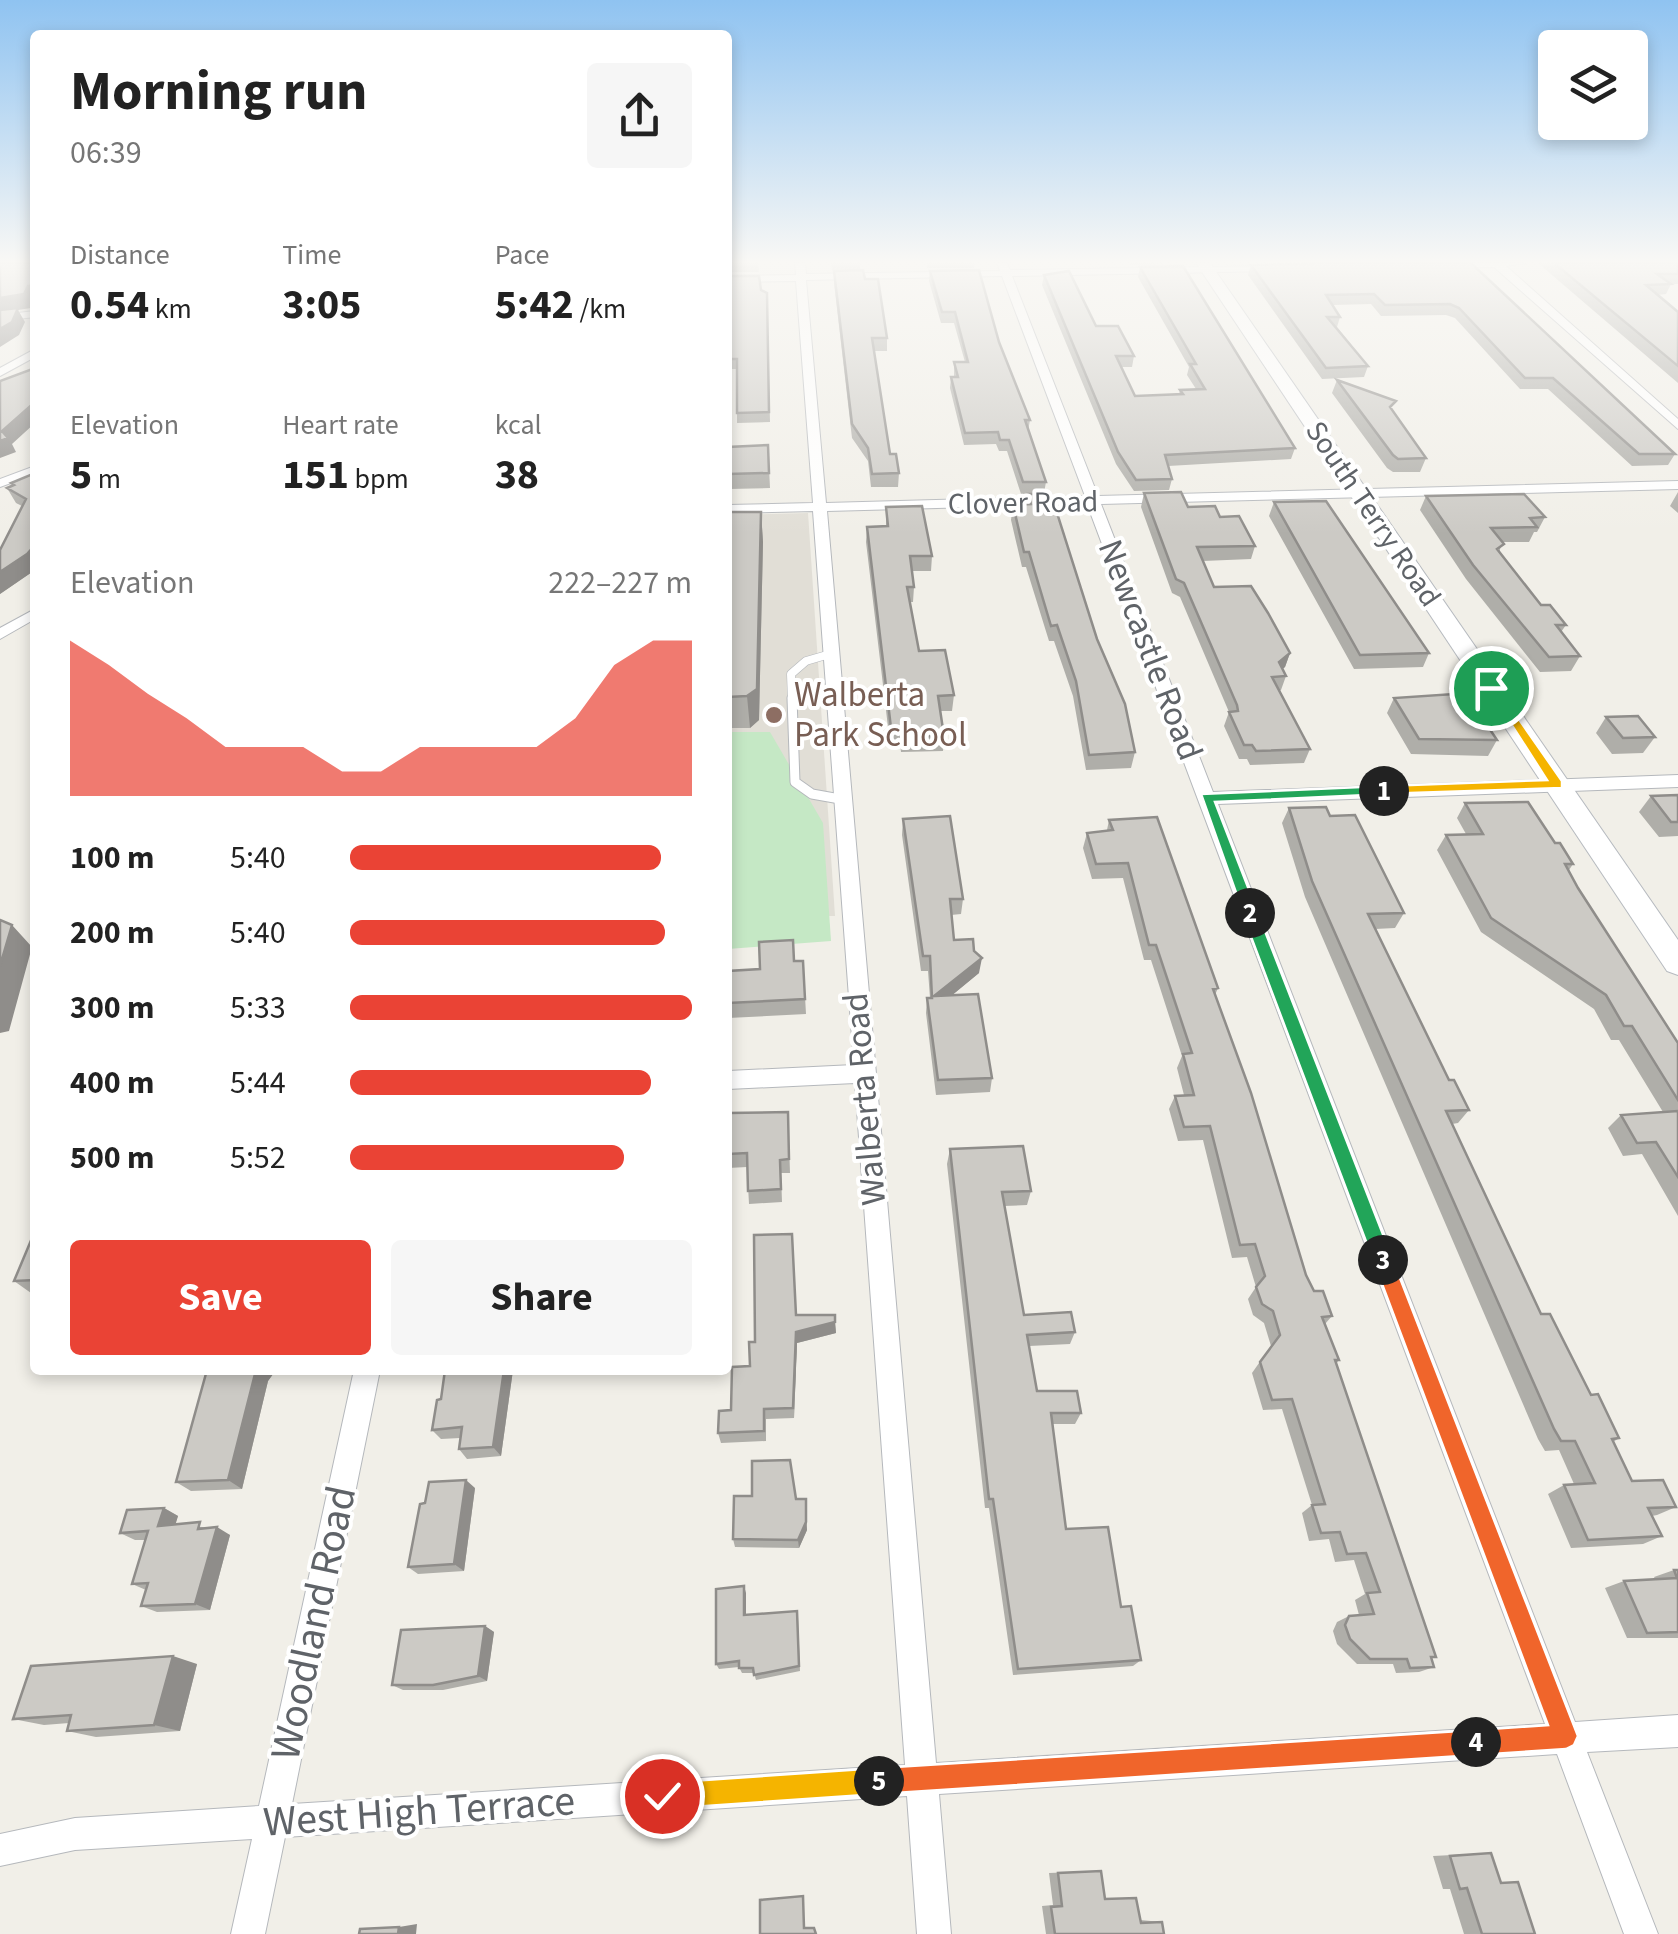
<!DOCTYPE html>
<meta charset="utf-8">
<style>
:root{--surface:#fff;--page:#f6f6f6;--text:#222;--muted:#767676;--accent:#ea4335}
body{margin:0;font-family:"Source Sans 3",sans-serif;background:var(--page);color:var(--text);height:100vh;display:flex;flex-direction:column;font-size:38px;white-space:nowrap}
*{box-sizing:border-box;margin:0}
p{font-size:32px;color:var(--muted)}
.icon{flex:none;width:55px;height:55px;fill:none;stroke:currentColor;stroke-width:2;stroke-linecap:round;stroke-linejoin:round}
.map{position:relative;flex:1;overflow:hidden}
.sheet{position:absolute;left:30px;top:30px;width:702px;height:1345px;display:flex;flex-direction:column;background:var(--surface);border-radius:10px;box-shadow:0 5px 15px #0003}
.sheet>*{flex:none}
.buttons{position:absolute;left:1538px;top:30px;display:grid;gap:20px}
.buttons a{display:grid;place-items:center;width:110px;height:110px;border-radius:10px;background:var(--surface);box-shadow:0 5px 15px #0003;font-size:50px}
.pin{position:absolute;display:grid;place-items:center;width:85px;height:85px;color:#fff;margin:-42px;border:5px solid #fff;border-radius:50%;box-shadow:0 2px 10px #0007}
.km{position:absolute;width:50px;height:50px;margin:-25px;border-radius:50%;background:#222;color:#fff;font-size:28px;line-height:50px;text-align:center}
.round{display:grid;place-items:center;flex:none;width:105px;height:105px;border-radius:10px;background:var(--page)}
.head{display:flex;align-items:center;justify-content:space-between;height:170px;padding:0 40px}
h1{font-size:55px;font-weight:700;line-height:75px}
.figures{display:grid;grid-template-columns:repeat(3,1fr);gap:15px;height:170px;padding:10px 40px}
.figures div{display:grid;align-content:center}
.figures b{font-size:42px;font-weight:700}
.figures small{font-size:28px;font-weight:400}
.figures p{font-size:28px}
.chart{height:280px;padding:20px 40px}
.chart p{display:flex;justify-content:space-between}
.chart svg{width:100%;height:180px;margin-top:10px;fill:var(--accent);opacity:.7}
.button{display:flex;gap:20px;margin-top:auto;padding:20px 40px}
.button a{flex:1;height:115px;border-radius:10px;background:var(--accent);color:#fff;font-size:40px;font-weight:700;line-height:115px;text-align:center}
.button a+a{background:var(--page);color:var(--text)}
ul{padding:0 40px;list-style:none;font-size:32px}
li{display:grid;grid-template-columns:160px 120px 1fr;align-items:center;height:75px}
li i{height:25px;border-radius:12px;background:var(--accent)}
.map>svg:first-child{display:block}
.education{fill:#e1ded6}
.green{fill:#c5e8c5}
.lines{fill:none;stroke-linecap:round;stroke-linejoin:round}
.lane-far1-casing{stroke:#b5b8bc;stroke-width:9}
.lane-casing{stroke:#b5b8bc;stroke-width:11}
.street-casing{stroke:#b5b8bc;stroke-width:2}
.secondary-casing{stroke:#b6babf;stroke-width:2}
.lane-far1{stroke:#fff;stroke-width:8}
.lane{stroke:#fff;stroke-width:9}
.street{fill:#fff;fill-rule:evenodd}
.secondary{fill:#fff;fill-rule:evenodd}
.wall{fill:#afaea9}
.shaded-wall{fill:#8f8d8a}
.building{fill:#cccac5;stroke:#8f8d8a;stroke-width:2.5}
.split-1{fill:#f5b400;stroke:#fff;stroke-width:2.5}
.split-2{fill:#22a559;stroke:#fff;stroke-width:2.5}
.split-3{fill:#22a559;stroke:#fff;stroke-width:2.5}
.split-4{fill:#f0652b;stroke:#fff;stroke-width:2.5}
.split-5{fill:#f0652b;stroke:#fff;stroke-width:2.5}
.split-6{fill:#f5b400;stroke:#fff;stroke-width:2.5}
.education-dot{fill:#8d6e63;stroke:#fff;stroke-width:4}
.labels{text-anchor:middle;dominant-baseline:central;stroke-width:8;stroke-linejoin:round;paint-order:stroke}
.far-street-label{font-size:30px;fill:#5f6368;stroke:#fff}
.street-label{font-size:35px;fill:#5f6368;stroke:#fff}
.education-label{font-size:35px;fill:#785e54;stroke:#fff;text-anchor:start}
.near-street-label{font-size:42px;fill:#5f6368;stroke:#fff}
</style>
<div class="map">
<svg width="1678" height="1934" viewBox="0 0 1678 1934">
<rect width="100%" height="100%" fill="#f1efe8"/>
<path class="education" d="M808,513l27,403h-107v-401z"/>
<path class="green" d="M728,732h42l53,91 8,118 -103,8z"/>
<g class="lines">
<g class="lane-far1-casing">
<path id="lane-far1" d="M792,700l-1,-26 15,-13 24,-7"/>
</g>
<g class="lane-casing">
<path id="lane" d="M792,698l3,84 17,12 28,5"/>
</g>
<g class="street-casing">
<path id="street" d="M795,263h10l1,11 194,-3 -3,-8h10l3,7 266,-4 -3,5 -261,5 86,220 580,-15v8l-577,15 112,288 465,-17v12l-460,17 357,918 103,-7v32l-91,5 71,182h-34l-67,-180 -618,40 12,140h-34l-10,-138 -622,41 -20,97h-34l21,-95 -177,11 -75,16v-32l75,-16 184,-12 95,-436h26l-88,434 613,-39 -50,-682 -127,6v-18l126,-6 -41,-554 -85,2v-8l85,-2 -17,-222 -68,1v-6l68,-1zM1002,276l83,220 -259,7 -20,-223zM1087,504l458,1220 -609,39 -109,-1252z
M1443,263h82l-19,3 172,153v10l-184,-162 -47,1z
M35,311v6l-35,4v-6z
M35,349v8l-35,19v-8z
M35,466v8l-35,13v-8z
M35,609v10l-35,20v-11z"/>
</g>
<g class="secondary-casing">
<path id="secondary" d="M1196,263h14l468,677v35l-11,-4z"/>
</g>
<use href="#lane-far1" class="lane-far1"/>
<use href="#lane" class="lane"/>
<use href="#street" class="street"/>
<use href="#secondary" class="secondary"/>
</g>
<path class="wall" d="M728,263h30l1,9h-31z
M831,263h29v6l-28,1z
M927,263h48l-1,5h-47z
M1130,263h43l-42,2z
M1471,263l204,191 -7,11 -36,1 -84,-77h-28l-65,-71 -9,-3 -65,1 -10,-12 -38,1 7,12 -3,10 31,39 -4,11 -42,2 -74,-104 3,-10z
M1538,263h140v21h-7l-5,10 -9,1 21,17v71z
M1140,267l155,181 -4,11 -123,7 4,13 -3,11 -35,1 -18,-27 -74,-179 2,-10 52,51 38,30 -2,11h-11l14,29 44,-2 1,-4 16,-1 -9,-14 2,-8 -51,-90z
M834,271l31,8 22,59v13h-13l16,103 9,19 -1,14h-27l-3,-26 -16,-23 -18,-155z
M930,271l69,71 31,78 -2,11 18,51 -2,11 -23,1 -14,-43h-8l-3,-7 -32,1 -14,-57 1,-11h3v-15h11l-11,-39h-13l-12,-42z
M728,276l39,17 3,129 -33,1v-54h-9z
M1337,380l89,78 -6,14h-27l-6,-4 -55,-75z
M768,445l2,43 -41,1 -1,-15z
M35,473v97l-35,24 22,-88 -6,-3 -9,-15 6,-3 -2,-2z
M1678,492v21l-8,-7z
M1144,493l76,24 35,29 -4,13 -48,2 11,26 76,66 -5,14 -3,2 4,7 -5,14 -2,1 31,58 -6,14 -54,2 -3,-6h-8l-15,-33 5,-14 -49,-115 -8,-4 -31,-86z
M1028,494l69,145 38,113 -4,16 -45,2 -13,-74 -19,-55h-5l-23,-74h-4l-11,-47 2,-15h14z
M1426,496l119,21 -8,15h-3l-5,10h-27l-3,11 42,52 25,20 -5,7 19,24 -9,15 -31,1 -74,-93 -46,-69z
M1274,502l155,151 -6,14 -69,2 -85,-153z
M728,507l1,5h32l2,30 -4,178 -9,8h-22z
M886,507l46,49 -1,15h-19l2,16 -1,15h-3l9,49 35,44 -2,16h-12l4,25 -1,15 -42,1 -1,-9 -10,1 -24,-202 1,-15 19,-1z
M1394,698l76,22 27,20 -9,16 -77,-2 -24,-41z
M1606,717l49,20 -12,16 -31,1 -16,-21z
M1678,795v41l-19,1 -20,-25 12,-16z
M1465,803l90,40 18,21 -4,6 9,18 100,155v173l-36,-62 -19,2 -15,-28 13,-13 42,-3 -44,-72h-8l-17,-31 -113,-77 -44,-82 9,-15 20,-1 -9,-16z
M1289,808l41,8 74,97 -9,15 -20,1 74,151 20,30 -11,13 -6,1 89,190 78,124 -6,4 19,39 44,26 -19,8 -5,1 10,20 -19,8 -72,4 -23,-54 16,-9 10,-1 -15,-34 -14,1 -7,-12 -233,-542 -23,-74z
M903,819l60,80 -2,15 -10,1 3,25 20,11 5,22 -27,22 40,83 -2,14 -54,3 -10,-82 1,-15h3l-2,-27h-7l-19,-136z
M1109,820l109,168 -3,7 91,280 8,16 18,25 -7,8 14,36 -3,4 100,293 -5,1 3,9 -15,5 -23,1 -3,-9h-36l-20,-20 -4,-13 4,-9 12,-6 10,-1 -4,-15 10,-6 -11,-34 -19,2 -6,-23 -20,2 -7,-28 10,-8 -30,-96 -19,1 -11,-37 19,-27 -7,-23 -11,-8 -5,-16 8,-12 -9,-30 -15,1 -29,-118 -25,1 -9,-32 6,-13 9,-1 -7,-27 5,-12 -31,-96h-7l-21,-82 -31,1 -9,-31 4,-15 20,-3z
M794,961h9l3,53 -78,4v-47l32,-2z
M788,1112l2,61h-9l1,29 -33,2 -2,-37 -19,1v-55z
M950,1149l81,42 -4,14 -23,1 20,109 51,17 -5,12 -41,2 8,45 44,22 -6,11h-22l13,105 55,78 20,53 -8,6 -120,9 -24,-167h-4l-38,-344z
M35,1238v55h-4l-17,-12z
M796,1315l39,7 1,11 -39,10 -3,75 -28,1v22l-45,2 -3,-10 13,-23 19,-44 5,-24z
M207,1370h69l-8,11 -26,108 -51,2 -15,-9z
M445,1370h68l-12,86 -34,3 -8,-10 1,-11 -19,1 -9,-9 9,-31z
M475,1488l-11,83 -46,3 -10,-7z
M796,1499l11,31 -8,18 -64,-1 -2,-8z
M164,1508l14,8 -3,8 36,4 19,7 -20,75 -53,2 -16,-6 5,-16 -14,-6 14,-44h-11l-15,-7z
M1674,1570h4v68h-51l-22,-50 19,-7 31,-2 -1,-2z
M746,1593v22l52,2 2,54 -44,9 -2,-7h-12l-3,-6 -20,2 -3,-5z
M485,1626l9,6 -7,49 -44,9h-40l-11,-5z
M197,1664l-17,67 -84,6 -29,-6 2,-8 -25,2 -31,-6z
M1491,1853l9,29h18l17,52h-71l-14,-45h-7l-10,-33z
M1101,1871l4,27h31l4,22 22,2 2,12h-118l-4,-28 11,-1 -4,-32z"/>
<path class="shaded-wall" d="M35,285v14l-4,9 -13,2 7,12 -6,13 -19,12v-49l28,-12z
M35,402v21l-23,21 4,8 -16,6v-17l2,-10z
M761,512l2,30 -4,178 -9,8 -3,-32z
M35,545v25l-35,24v-22z
M1290,653l-5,14 -11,9 5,-14z
M12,925l20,22 -23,84 -9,2v-67z
M982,958l-3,15 -46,38 1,-15z
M835,1322l1,11 -39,10 -3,75 2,-86z
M256,1370h20l-8,11 -26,108 -14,-9z
M504,1370h9l-12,86 -8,-9z
M466,1480l9,8 -11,83 -10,-7z
M806,1499l1,31 -8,18 -1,-8z
M164,1508l14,8 -5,17 -15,-7z
M217,1527l13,8 -20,75 -15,-6z
M744,1586l2,7v28l-2,-6z
M485,1626l9,6 -7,49 -9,-5z
M173,1656l24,8 -17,67 -26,-6z
M417,1924l-1,10h-18l1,-7z"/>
<path class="building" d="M0,263h35v22l-7,1 -4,8 -24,4z
M1328,263h143l204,191h-36l-86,-76h-28l-66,-70 -9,-4 -65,1 -11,-11 -48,1 14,22h-13l41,49 -42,2 -75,-103z
M1554,263h124v11h-21l14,10 -25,1 32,27v54z
M1183,266l112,182 -130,7 7,24 -36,1 -18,-28 -74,-177 25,-4 27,55h22l16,30h-18l19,40 48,-2 -3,-4 25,-1 -15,-25h6l-56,-97z
M863,270l2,9h13l9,59h-15l18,116h6l3,19 -27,1 -4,-26 -16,-24 -18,-153z
M979,270l20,72 31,78h-5l21,62h-23l-14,-42h-9l-2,-8 -33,1 -14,-56h7l-4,-15h14l-13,-50h-13l-12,-41z
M728,276h31l2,14 6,3 2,119 -32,1v-54h-9z
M18,308l-6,14 -12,7v-19z
M35,368v34l-33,29 6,7 -8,3v-60z
M1337,380l59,21 -6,6 36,51 -28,1 -5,-4z
M768,445l1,28 -41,1v-27z
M35,473v72l-8,9 -27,18v-22l26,-51 -19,-11 7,-3 -3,-2z
M1181,492l7,15 27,-1 5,11 19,-1 16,30 -58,1 17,40 37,-1 17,27 22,40 -11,9 7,14 -14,1 38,72 -54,2 -4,-6h-8l-15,-33 9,-1 -1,-6 -53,-122 -8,-4 -32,-86z
M1028,494h23l46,145 28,65 10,48 -46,3 -13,-74 -19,-56 -6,1 -22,-74h-5l-11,-47 18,-1z
M1524,494l21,23 -15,1 7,9 -46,1 13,16 -7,5 44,56h9l16,20h-10l24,31 -31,1 -76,-92 -47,-69z
M1326,501l103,152 -69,2 -86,-153z
M922,506l10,50h-22l4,31h-7l12,64 26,-1 9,45 -16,1 6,40 -43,1 -1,-9h-9l-24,-201 21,-1 -2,-19z
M728,507v5h33l-4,177 -10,7 -19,1z
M1454,694l16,26 13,-1 14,21 -78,-1 -25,-41z
M1638,716l17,21 -32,1 -17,-21z
M1678,795v27h-7l-20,-26z
M1528,802l27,41h5l13,21h-8l13,24 100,155v57l-46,-74h-8l-18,-31 -115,-77 -45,-83 37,-1 -18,-31z
M1326,807l4,9 25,-1 49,98 -36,1 81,166h5l15,30 -23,1 95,203h9l41,81 7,-1 21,44 -7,1 20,42 31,-1 13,27 -28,1 14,28 -74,4 -24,-55 31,-2 -20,-42h-14l-7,-12 -242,-548 -23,-73z
M950,816l13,83h-13l4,41 19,-1 1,12 8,7 -48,38 44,-2 14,84 -54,2 -11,-82h5l-2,-42h-7l-20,-137z
M1157,817l61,171 -5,1 38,104 55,182 8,16h9l9,25 -10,1 17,43h-4l101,297h-5l3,10 -24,1 -3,-9h-37l-20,-20 -5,-14 4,-9 25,-2 -7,-21 13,-1 -14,-39 -19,1 -7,-22 -19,1 -9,-28 13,-1 -33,-105 -20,1 -12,-38 20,-27 -7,-24 -11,-7 -6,-17 9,-11 -10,-32 -15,1 -30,-119 -26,1 -9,-31 19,-1 -11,-41 9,-1 -36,-108h-7l-21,-82 -32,1 -9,-31 26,-3 -4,-10z
M0,920l12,5 -12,41z
M793,940l1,21h9l2,38 -77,4v-32l32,-2 -1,-27z
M1678,1111v66l-22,-35 -19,1 -16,-28z
M788,1112l1,47 -9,1 1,29 -33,2 -1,-38 -19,1v-41z
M1023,1146l8,45 -29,1 22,123 47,-3 4,20 -48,3 10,56h40l4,22h-30l15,116 42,-2 13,80 10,-1 10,54 -123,9 -25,-170h-4l-39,-350z
M792,1234l4,81h39v7l-39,10 -3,76 -29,1v22l-46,2 1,-22 12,-1 1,-43 18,-1 -1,-24h6l-1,-107z
M32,1238h3v42l-21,1z
M207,1370h49l-28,110 -52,2z
M445,1370h59l-11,77 -34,2 3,-22 -30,3 5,-30 4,-1z
M790,1460l6,39h10v23l-8,18 -65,-1 1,-43h18v-35z
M466,1480l-12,84 -46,3 12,-63 5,-1 4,-21z
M164,1508l-6,18 42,-4 -2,7 19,-2 -22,77 -54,2 7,-23 -16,1 16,-53 -28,2 7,-23z
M1674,1570h4v62l-31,1 -23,-52 53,-3z
M744,1586v29l53,-4 2,55 -45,9 -1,-7h-14v-7l-23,3v-75z
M485,1626l-7,50 -45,9h-41l9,-55z
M173,1656l-19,69 -87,6 4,-16 -58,4 18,-53z
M1491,1853l10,30 17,-1 17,52h-53l-15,-46 -7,1 -10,-33z
M1101,1871l4,28 31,-1 5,25 21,-1 2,12h-109l-4,-27 11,-1 -4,-33z
M803,1896l1,32h10l2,6h-56v-34z
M399,1927l-1,7h-39l1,-5z"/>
<linearGradient id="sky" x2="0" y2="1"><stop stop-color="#8fc3f1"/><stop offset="0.49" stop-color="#f9f8f5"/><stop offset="1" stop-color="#f9f8f5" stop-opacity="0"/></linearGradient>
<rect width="1678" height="534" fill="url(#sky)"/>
<path class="split-1" d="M1486,685h9l67,96v7l-183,6v-6l5,-2 163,-6z"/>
<path class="split-2" d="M1384,786l5,2v6l-174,8 43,111 -13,5 -44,-124z"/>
<path class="split-3" d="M1250,908l8,5 135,347 -10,10 -10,-10 -131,-347z"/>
<path class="split-4" d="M1383,1251l10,9 185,476 -4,9 -8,4 -90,6 -9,-4 -4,-9 4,-9 9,-3 72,-5 -175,-465z"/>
<path class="split-5" d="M1476,1730l9,3 4,9 -4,9 -9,4 -597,39 -10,-4 -3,-9 3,-9 10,-4z"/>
<path class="split-6" d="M879,1768l9,4 4,9 -4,9 -9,4 -217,15 -10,-4 -4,-9 4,-9 10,-4z"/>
<circle class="education-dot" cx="774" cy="715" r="10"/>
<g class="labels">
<g class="far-street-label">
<text transform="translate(1023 503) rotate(-1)">Clover Road</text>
<text transform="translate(1373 514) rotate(56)">South Terry Road</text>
</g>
<g class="street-label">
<text transform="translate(1150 650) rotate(69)">Newcastle Road</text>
<text transform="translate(865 1099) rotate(-95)">Walberta Road</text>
</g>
<g class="education-label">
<text x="794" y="695">Walberta<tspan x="794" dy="40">Park School</tspan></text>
</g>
<g class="near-street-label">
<text transform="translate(314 1623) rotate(-78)">Woodland Road</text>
<text transform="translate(419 1812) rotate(-4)">West High Terrace</text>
</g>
</g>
</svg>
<div class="buttons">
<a><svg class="icon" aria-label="layers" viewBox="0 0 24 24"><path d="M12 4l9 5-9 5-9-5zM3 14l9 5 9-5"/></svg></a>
</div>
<div class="pin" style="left:1491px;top:688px;background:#1e9e55"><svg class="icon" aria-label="arrive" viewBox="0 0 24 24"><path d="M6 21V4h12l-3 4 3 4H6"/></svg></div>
<div class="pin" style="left:662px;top:1796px;background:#d93025"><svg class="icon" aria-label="check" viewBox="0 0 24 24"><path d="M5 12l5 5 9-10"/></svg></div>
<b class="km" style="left:1384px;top:791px">1</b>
<b class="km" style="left:1250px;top:913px">2</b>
<b class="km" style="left:1383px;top:1260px">3</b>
<b class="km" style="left:1476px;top:1742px">4</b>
<b class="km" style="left:879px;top:1781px">5</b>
<section class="sheet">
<div class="head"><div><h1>Morning run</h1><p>06:39</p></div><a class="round"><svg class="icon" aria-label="share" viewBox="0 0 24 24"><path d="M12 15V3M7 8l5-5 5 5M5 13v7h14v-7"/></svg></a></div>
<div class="figures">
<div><p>Distance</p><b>0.54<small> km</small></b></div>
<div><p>Time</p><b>3:05</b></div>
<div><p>Pace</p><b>5:42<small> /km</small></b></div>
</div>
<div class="figures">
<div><p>Elevation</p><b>5<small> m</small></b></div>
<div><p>Heart rate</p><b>151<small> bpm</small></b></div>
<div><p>kcal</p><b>38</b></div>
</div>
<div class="chart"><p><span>Elevation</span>222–227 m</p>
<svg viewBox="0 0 160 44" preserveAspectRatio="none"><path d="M0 44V6L10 12L20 19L30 25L40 32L50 32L60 32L70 38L80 38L90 32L100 32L110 32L120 32L130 25L140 12L150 6L160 6V44z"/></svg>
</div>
<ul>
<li><b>100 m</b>5:40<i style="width:91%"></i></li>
<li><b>200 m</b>5:40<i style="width:92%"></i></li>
<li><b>300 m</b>5:33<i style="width:100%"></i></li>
<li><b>400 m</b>5:44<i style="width:88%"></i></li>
<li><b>500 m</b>5:52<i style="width:80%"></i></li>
</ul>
<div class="button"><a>Save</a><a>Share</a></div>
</section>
</div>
